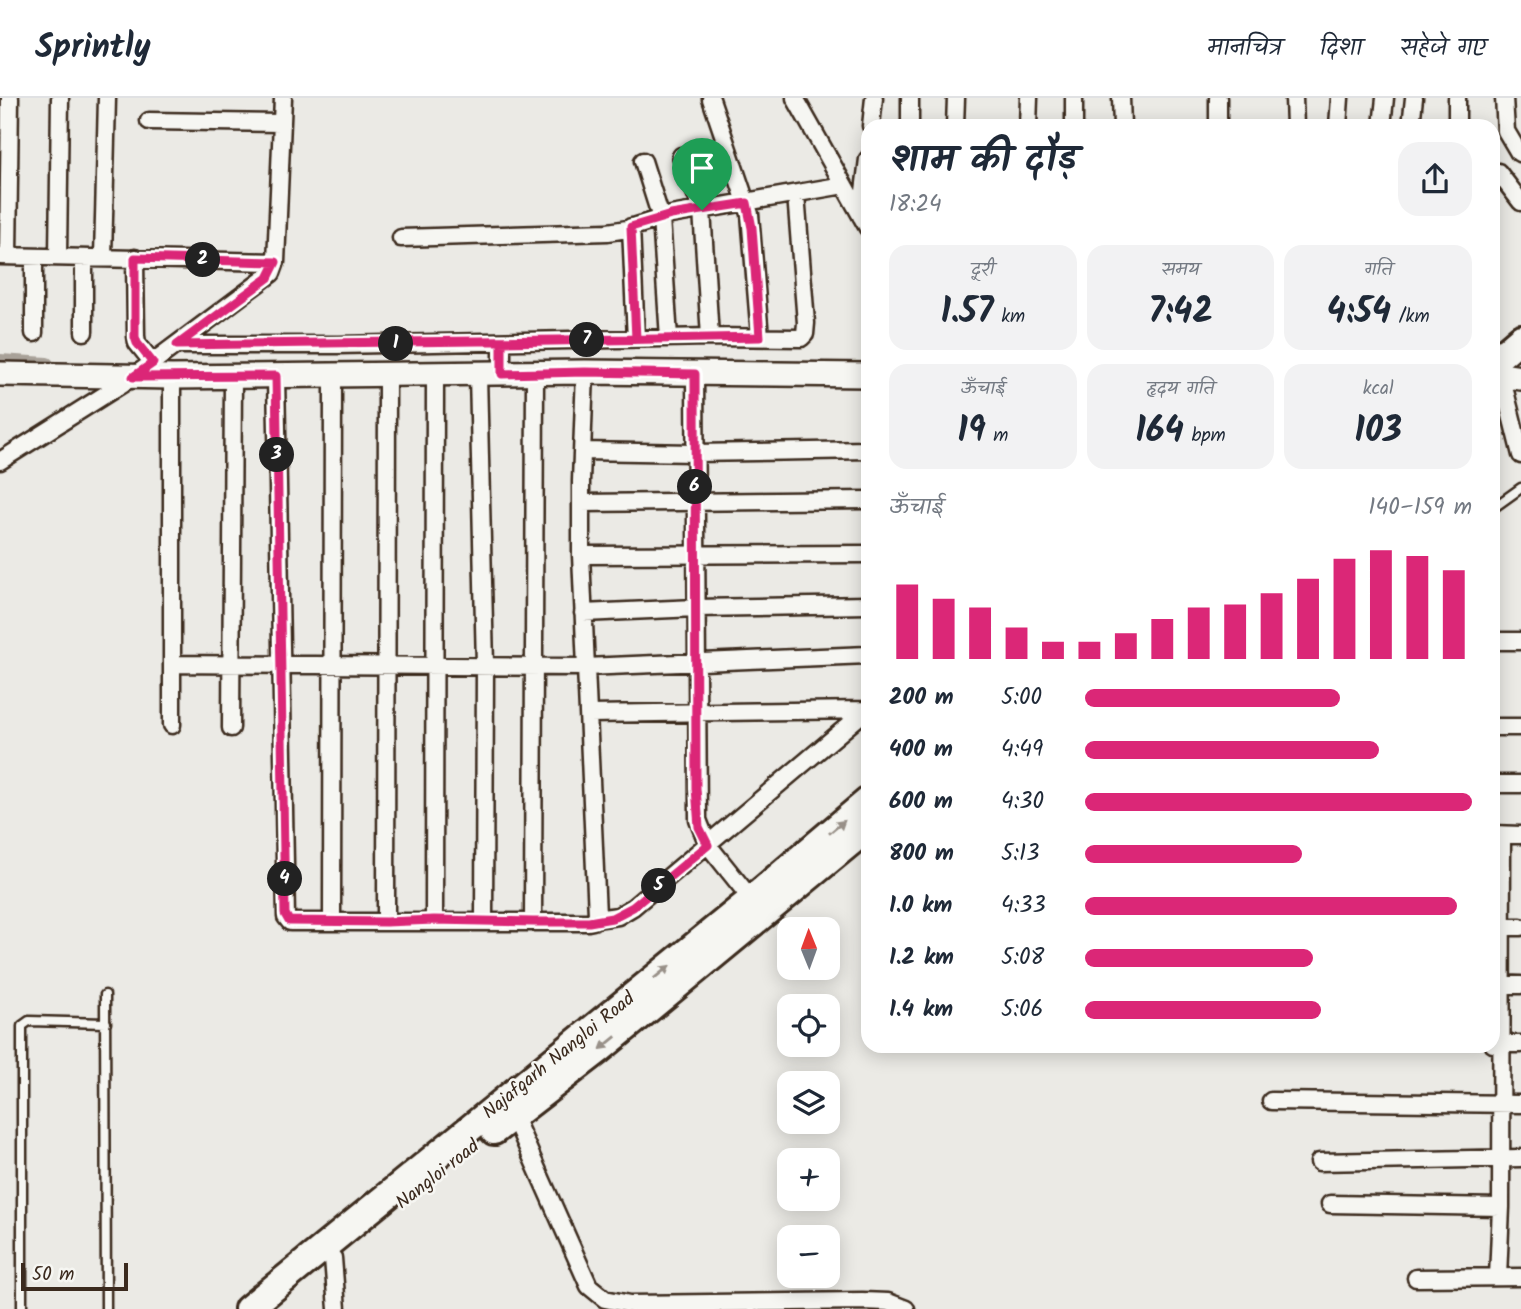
<!DOCTYPE html>
<html lang="hi">
<meta charset="utf-8">
<style>
:root{--surface:#fff;--page:#f2f2f3;--text:#1f2937;--muted:#747a83;--line:#e0e1e3;--accent:#db2777}
body{margin:0;font-family:Kalam,"Playpen Sans Deva",sans-serif;background:var(--page);color:var(--text);height:100vh;display:flex;flex-direction:column;font-size:26px;white-space:nowrap}
*{box-sizing:border-box;margin:0}
p{font-size:23px;color:var(--muted)}
.icon{flex:none;width:38px;height:38px;fill:none;stroke:currentColor;stroke-width:2;stroke-linecap:round;stroke-linejoin:round}
.map{position:relative;flex:1;overflow:hidden}
.drawer{position:absolute;left:861px;top:21px;width:639px;height:934px;display:flex;flex-direction:column;background:var(--surface);border-radius:21px;box-shadow:0 4px 18px #0003}
.drawer>*{flex:none}
.needle{width:46px;rotate:359deg}
.buttons{position:absolute;left:777px;top:819px;display:grid;gap:14px}
.buttons a{display:grid;place-items:center;width:63px;height:63px;border-radius:14px;background:var(--surface);box-shadow:0 4px 18px #0003;font-size:35px}
.scale{position:absolute;left:21px;bottom:18px;width:107px;box-sizing:border-box;padding-left:7px;border:4px solid #3b2a1e;border-top:0;font-size:19px;line-height:24px;white-space:nowrap;color:#3b2a1e;-webkit-text-stroke:5px #f6f6f2;paint-order:stroke}
.pin{position:absolute;display:grid;place-items:center;width:60px;height:60px;color:#fff;margin:-72px -30px;border-radius:50% 50% 50% 0;rotate:-45deg;box-shadow:0 0 7px #0007}
.pin .icon{rotate:45deg}
.km{position:absolute;width:35px;height:35px;margin:-18px;border-radius:50%;background:#222;color:#fff;font-size:19px;line-height:35px;text-align:center}
.round{display:grid;place-items:center;flex:none;width:74px;height:74px;border-radius:21px;background:var(--page)}
.headline{display:flex;align-items:center;justify-content:space-between;height:119px;padding:0 28px}
h1{font-size:38px;font-weight:600;line-height:52px}
.metrics{display:grid;grid-template-columns:repeat(3,1fr);gap:10px;height:119px;padding:7px 28px}
.metrics div{display:grid;align-content:center;border-radius:18px;background:var(--page);text-align:center}
.metrics b{font-size:35px;font-weight:600}
.metrics small{font-size:19px;font-weight:400}
.metrics p{font-size:19px}
.chart{height:196px;padding:14px 28px}
.chart p{display:flex;justify-content:space-between}
.chart svg{width:100%;height:126px;margin-top:7px;stroke:var(--accent);stroke-width:6}
ul{padding:0 28px;list-style:none;font-size:23px}
li{display:grid;grid-template-columns:112px 84px 1fr;align-items:center;height:52px}
li i{height:18px;border-radius:9px;background:var(--accent)}
header{display:flex;align-items:center;gap:42px;box-sizing:border-box;height:98px;padding:0 35px;background:var(--surface);border-bottom:2px solid var(--line)}
header strong{font-size:33px}
nav{display:flex;gap:38px;margin-inline-start:auto;font-size:24px}
.map>svg:first-child{display:block}
.lines{fill:none;stroke-linecap:round;stroke-linejoin:round}
.canal{stroke:#a8a198;stroke-width:14}
.lane-casing{stroke:#3b2a1e;stroke-width:13}
.street-casing{stroke:#3b2a1e;stroke-width:21}
.secondary-casing{stroke:#3b2a1e;stroke-width:28}
.primary-casing{stroke:#3b2a1e;stroke-width:32}
.lane{stroke:#f6f6f2;stroke-width:8}
.street{stroke:#f6f6f2;stroke-width:16}
.secondary{stroke:#f6f6f2;stroke-width:23}
.primary{stroke:#f6f6f2;stroke-width:26}
.oneway{fill:#989088}
.route-casing{stroke:#fff;stroke-width:14}
.route{stroke:#db2777;stroke-width:9}
.labels{text-anchor:middle;dominant-baseline:central;stroke-width:5;stroke-linejoin:round;paint-order:stroke}
.street-label{font-size:19px;fill:#3b2a1e;stroke:#f6f6f2}
</style>
<header>
<strong>Sprintly</strong>
<nav><a>मानचित्र</a><a>दिशा</a><a>सहेजे गए</a></nav>
</header>
<div class="map">
<svg width="1521" height="1211" viewBox="0 0 1521 1211">
<rect width="100%" height="100%" fill="#ebeae5"/>
<filter id="ink" filterUnits="userSpaceOnUse"><feTurbulence type="fractalNoise" baseFrequency=".0143" numOctaves="2"/><feDisplacementMap in="SourceGraphic" scale="14" xChannelSelector="R" yChannelSelector="G"/><feConvolveMatrix kernelMatrix="1 2 1 2 8 2 1 2 1" color-interpolation-filters="sRGB"/></filter>
<g filter="url(#ink)">
<g class="lines">
<path class="canal" d="M0,263l47,3"/>
<g class="lane-casing">
<path id="lane" d="M1493,410l28,-20
M105,897l1,314
M22,1211v-283l7,-5 77,2"/>
</g>
<g class="street-casing">
<path id="street" d="M795,0l73,130
M1074,0v28
M1121,0l1,28
M1218,0v28
M1294,0l1,28
M1457,0v28
M1504,0l2,33 13,22
M711,1l39,115 10,123
M149,23l132,2
M871,28l3,-28
M910,28v-28
M955,28l1,-28
M1028,28l1,-28
M1338,28l2,-28
M1382,28l3,-28
M1411,28l3,-28
M681,58l21,54 8,127
M643,63l18,57 8,120
M1498,74l23,30
M861,118l7,-57
M631,129l5,112
M401,140l207,-6 19,-3 44,-14 173,-30
M0,158l276,6
M8,158l2,-158
M58,158l2,-158
M103,159l4,-159
M84,160v74
M135,160l1,78 1,7 16,20
M34,235v-76
M502,244v33
M177,247h161l372,-8 91,1 4,-4 1,-11 -10,-129
M695,276l3,446 10,25 48,60
M478,277l7,290 -1,256
M1501,277l20,80
M276,278l10,541 4,5h298l5,-1 4,-6 -16,-360v-74l4,-109
M172,279v348
M582,353l113,2 173,-3
M0,363l133,-84 139,-104 4,-11 7,-164
M581,405l287,-3
M581,457l287,-1
M583,515l113,-5 172,-3
M1493,543h28
M172,566l414,3 282,-12
M589,616l277,-4
M1493,629h28
M231,630l2,-352
M1493,686h28
M1493,736l28,1
M595,821l23,-3 15,-9 235,-198
M434,822l1,-546
M332,824l1,-547
M386,824l1,-548
M533,824l2,-549
M1493,829h28
M1493,886l28,1
M1493,946h28
M1271,1003l250,3
M513,1017l76,171 16,13 25,5 232,-3 26,1 18,7
M1319,1064l202,-4
M1330,1106l171,3
M322,1149l11,11 4,51
M1498,1179l3,-70 1,-372
M1416,1180l105,-1"/>
</g>
<g class="secondary-casing">
<path id="secondary" d="M0,276l172,3 413,-5 283,3
M1493,276l28,4"/>
</g>
<g class="primary-casing">
<path id="primary" d="M1493,264l28,-24
M494,1033l105,-81 269,-222
M248,1211l504,-410 116,-98"/>
</g>
<use href="#lane" class="lane"/>
<use href="#street" class="street"/>
<use href="#secondary" class="secondary"/>
<use href="#primary" class="primary"/>
</g>
<defs><path id="oneway-solid" d="M-6-.8H1V-3.2L6.5 0L1 3.2V.8H-6Z" transform="scale(1.75)"/></defs>
<g class="oneway">
<use href="#oneway-solid" transform="translate(837 729) rotate(-40)"/>
<use href="#oneway-solid" transform="translate(662 874) rotate(-39)"/>
<use href="#oneway-solid" transform="translate(608 945) rotate(141)"/>
</g>
</g>
<g class="lines" filter="url(#ink)">
<g class="route-casing">
<path id="route" d="M702,112l-31,5 -40,12 5,112 -459,6 91,-67 8,-16 -141,-4v79l2,6 16,20 -20,14 143,-1 9,538 4,7 97,1 48,-2 99,2h56l23,-4 21,-11 75,-62 -9,-18 -3,-39 -1,-414 -110,-2 -83,2v-32l258,-5 -8,-109 -5,-25 -45,7"/>
</g>
<use href="#route" class="route"/>
</g>
<g class="labels">
<g class="street-label">
<text transform="translate(559 958) rotate(-39)">Najafgarh Nangloi Road</text>
<text transform="translate(438 1077) rotate(-38)">Nangloi road</text>
</g>
</g>
</svg>
<div class="buttons">
<a><svg class="needle" viewBox="-14 -14 28 28"><path d="M0-13l5 13h-10z" fill="#e53935"/><path d="M0 13l5-13h-10z" fill="#747a83"/></svg></a>
<a><svg class="icon" aria-label="locate" viewBox="0 0 24 24"><circle cx="12" cy="12" r="6"/><path d="M12 2v4M12 18v4M2 12h4M18 12h4"/></svg></a>
<a><svg class="icon" aria-label="layers" viewBox="0 0 24 24"><path d="M12 4l9 5-9 5-9-5zM3 14l9 5 9-5"/></svg></a>
<a>+</a>
<a>−</a>
</div>
<div class="scale">50 m</div>
<div class="pin" style="left:702px;top:112px;background:#1e9e55"><svg class="icon" aria-label="arrive" viewBox="0 0 24 24"><path d="M6 21V4h12l-3 4 3 4H6"/></svg></div>
<b class="km" style="left:396px;top:246px">1</b>
<b class="km" style="left:203px;top:162px">2</b>
<b class="km" style="left:277px;top:357px">3</b>
<b class="km" style="left:285px;top:781px">4</b>
<b class="km" style="left:659px;top:788px">5</b>
<b class="km" style="left:695px;top:389px">6</b>
<b class="km" style="left:587px;top:242px">7</b>
<section class="drawer">
<div class="headline"><div><h1>शाम की दौड़</h1><p>18:24</p></div><a class="round"><svg class="icon" aria-label="share" viewBox="0 0 24 24"><path d="M12 15V3M7 8l5-5 5 5M5 13v7h14v-7"/></svg></a></div>
<div class="metrics">
<div><p>दूरी</p><b>1.57<small> km</small></b></div>
<div><p>समय</p><b>7:42</b></div>
<div><p>गति</p><b>4:54<small> /km</small></b></div>
</div>
<div class="metrics">
<div><p>ऊँचाई</p><b>19<small> m</small></b></div>
<div><p>हृदय गति</p><b>164<small> bpm</small></b></div>
<div><p>kcal</p><b>103</b></div>
</div>
<div class="chart"><p><span>ऊँचाई</span>140–159 m</p>
<svg viewBox="0 0 160 44" preserveAspectRatio="none"><path d="M5 44V18M15 44V23M25 44V26M35 44V33M45 44V38M55 44V38M65 44V35M75 44V30M85 44V26M95 44V25M105 44V21M115 44V16M125 44V9M135 44V6M145 44V8M155 44V13"/></svg>
</div>
<ul>
<li><b>200 m</b>5:00<i style="width:66%"></i></li>
<li><b>400 m</b>4:49<i style="width:76%"></i></li>
<li><b>600 m</b>4:30<i style="width:100%"></i></li>
<li><b>800 m</b>5:13<i style="width:56%"></i></li>
<li><b>1.0 km</b>4:33<i style="width:96%"></i></li>
<li><b>1.2 km</b>5:08<i style="width:59%"></i></li>
<li><b>1.4 km</b>5:06<i style="width:61%"></i></li>
</ul>
</section>
</div>
